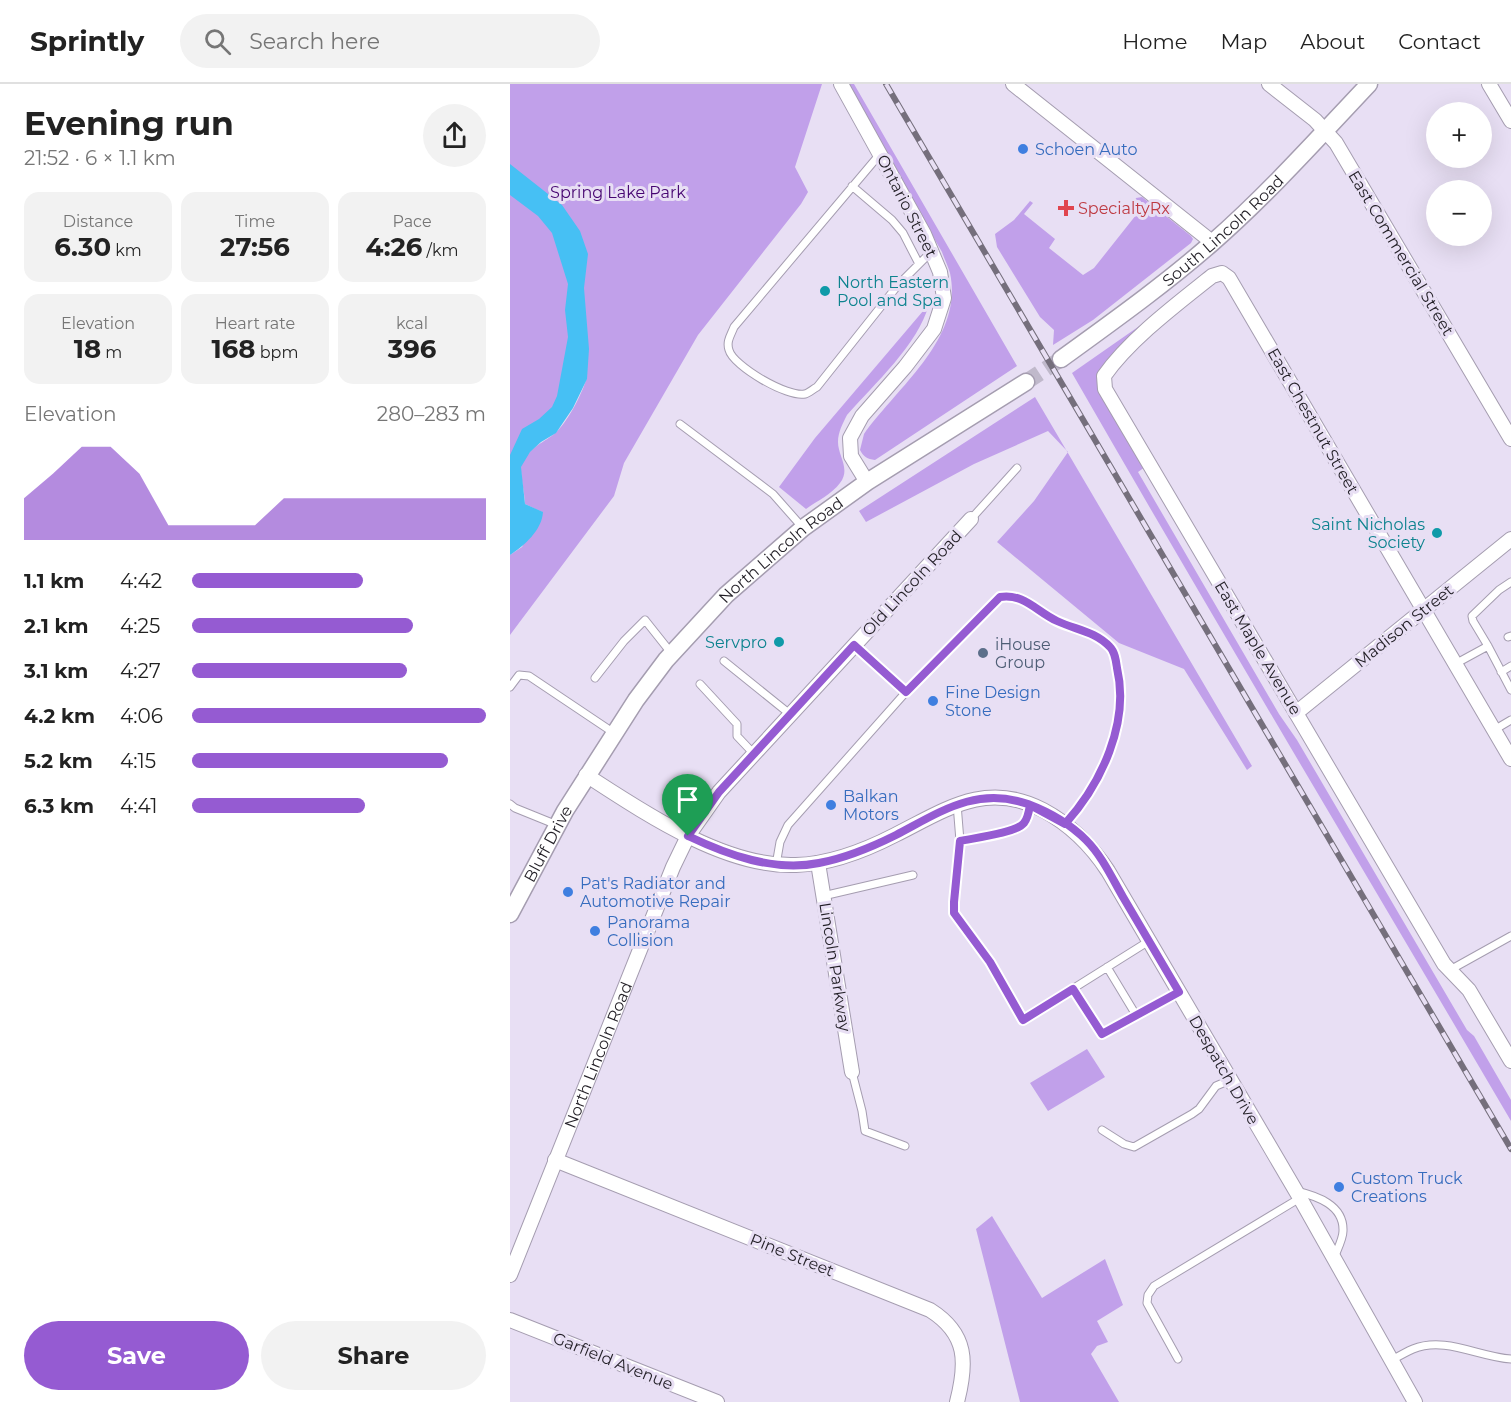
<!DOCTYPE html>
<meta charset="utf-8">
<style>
:root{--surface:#fff;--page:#f2f2f2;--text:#222;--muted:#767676;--line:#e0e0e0;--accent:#955bd2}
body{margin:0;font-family:Montserrat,sans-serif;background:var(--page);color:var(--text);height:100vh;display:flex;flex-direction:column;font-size:22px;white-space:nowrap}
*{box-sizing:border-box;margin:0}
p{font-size:20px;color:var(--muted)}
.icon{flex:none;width:33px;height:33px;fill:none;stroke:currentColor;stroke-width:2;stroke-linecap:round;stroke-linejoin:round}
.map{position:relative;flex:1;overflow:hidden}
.side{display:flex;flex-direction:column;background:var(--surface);width:510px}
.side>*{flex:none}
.buttons{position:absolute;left:916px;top:18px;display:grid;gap:12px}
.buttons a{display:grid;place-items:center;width:66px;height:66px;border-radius:50%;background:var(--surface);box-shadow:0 6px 24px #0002;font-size:30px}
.pin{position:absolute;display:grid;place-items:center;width:51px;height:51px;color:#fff;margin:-62px -26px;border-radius:50% 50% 50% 0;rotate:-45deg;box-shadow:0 0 6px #0007}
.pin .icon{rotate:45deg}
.round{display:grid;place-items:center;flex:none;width:63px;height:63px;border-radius:32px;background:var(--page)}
.headline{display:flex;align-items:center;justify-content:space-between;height:102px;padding:0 24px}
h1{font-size:33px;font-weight:700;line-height:45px}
.stats{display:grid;grid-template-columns:repeat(3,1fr);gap:9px;height:102px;padding:6px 24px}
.stats div{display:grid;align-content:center;border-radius:15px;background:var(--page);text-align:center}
.stats b{font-size:26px;font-weight:700}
.stats small{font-size:16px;font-weight:400}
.stats p{font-size:16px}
.chart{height:168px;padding:12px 24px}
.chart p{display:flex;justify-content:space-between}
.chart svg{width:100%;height:108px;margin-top:6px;fill:var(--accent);opacity:.7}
.cta{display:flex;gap:12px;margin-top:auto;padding:12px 24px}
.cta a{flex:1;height:69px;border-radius:36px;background:var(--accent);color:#fff;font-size:24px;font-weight:700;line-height:69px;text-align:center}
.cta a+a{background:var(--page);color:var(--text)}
ul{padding:0 24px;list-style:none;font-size:20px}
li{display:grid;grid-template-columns:96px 72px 1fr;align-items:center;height:45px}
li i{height:15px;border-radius:8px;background:var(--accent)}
header{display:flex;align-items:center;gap:36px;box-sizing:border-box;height:84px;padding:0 30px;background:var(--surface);border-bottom:2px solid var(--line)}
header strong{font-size:28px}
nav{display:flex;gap:33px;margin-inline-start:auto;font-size:21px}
.search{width:420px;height:54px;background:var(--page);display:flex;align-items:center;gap:15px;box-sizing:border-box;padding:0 21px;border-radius:33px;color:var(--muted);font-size:22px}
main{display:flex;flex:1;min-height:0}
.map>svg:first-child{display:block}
.green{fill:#c1a0ea}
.water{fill:#46c0f4}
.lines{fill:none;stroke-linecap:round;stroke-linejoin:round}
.tertiary-tunnel{stroke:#c0b9cb;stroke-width:16;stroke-dasharray:16 8;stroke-linecap:butt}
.service-casing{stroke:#a59db0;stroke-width:9}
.minor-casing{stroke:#a59db0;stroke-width:16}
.tertiary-casing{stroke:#a59db0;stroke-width:19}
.service{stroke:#fff;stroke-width:7}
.minor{stroke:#fff;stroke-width:14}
.tertiary{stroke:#fff;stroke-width:16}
.rail-casing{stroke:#756f7c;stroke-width:6}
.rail{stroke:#e8dff4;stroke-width:4;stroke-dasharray:11;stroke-linecap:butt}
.route-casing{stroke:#fff;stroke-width:12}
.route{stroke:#955bd2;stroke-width:8}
.shop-dot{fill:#3f7fe0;stroke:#e8dff4;stroke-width:2}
.health-dot{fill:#e0444e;stroke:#e8dff4;stroke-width:2}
.culture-dot{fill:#0f9aa8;stroke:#e8dff4;stroke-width:2}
.service-dot{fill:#5c6f8a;stroke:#e8dff4;stroke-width:2}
.labels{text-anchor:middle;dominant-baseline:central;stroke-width:6;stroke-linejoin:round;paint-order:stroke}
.shop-label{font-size:16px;fill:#366cbe;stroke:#e8dff4;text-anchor:start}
.park-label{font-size:16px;fill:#460571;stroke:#e8dff4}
.street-label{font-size:16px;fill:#221f26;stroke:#e8dff4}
.health-label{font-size:16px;fill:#be3a42;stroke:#e8dff4;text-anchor:start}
.culture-label{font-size:16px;fill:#0d838f;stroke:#e8dff4;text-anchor:end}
.service-label{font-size:16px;fill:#4e5e75;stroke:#e8dff4;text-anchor:start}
</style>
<header>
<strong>Sprintly</strong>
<div class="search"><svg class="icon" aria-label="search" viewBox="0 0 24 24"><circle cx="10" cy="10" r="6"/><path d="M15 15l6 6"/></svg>Search here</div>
<nav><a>Home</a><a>Map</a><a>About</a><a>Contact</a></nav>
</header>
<main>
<section class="side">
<div class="headline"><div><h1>Evening run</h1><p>21:52 · 6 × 1.1 km</p></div><a class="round"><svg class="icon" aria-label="share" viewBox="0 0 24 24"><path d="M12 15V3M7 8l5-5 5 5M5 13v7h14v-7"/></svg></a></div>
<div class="stats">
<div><p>Distance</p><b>6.30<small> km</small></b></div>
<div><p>Time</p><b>27:56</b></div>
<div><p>Pace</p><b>4:26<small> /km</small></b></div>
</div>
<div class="stats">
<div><p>Elevation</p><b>18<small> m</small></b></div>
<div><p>Heart rate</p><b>168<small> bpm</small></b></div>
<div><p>kcal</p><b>396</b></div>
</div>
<div class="chart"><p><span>Elevation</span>280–283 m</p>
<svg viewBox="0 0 160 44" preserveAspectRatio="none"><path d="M0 44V27L10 17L20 6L30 6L40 17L50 38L60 38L70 38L80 38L90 27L100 27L110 27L120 27L130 27L140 27L150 27L160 27V44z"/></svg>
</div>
<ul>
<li><b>1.1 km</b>4:42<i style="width:58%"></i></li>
<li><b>2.1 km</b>4:25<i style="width:75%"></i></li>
<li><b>3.1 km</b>4:27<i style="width:73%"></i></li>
<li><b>4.2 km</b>4:06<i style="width:100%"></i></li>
<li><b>5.2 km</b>4:15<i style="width:87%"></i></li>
<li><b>6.3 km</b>4:41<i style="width:59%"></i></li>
</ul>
<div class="cta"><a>Save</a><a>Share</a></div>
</section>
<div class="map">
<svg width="1001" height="1318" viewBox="0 0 1001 1318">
<rect width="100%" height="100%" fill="#e8dff4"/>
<path class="green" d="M0,0h312l-27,83 13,25 -7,12 -103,131 -74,128 -10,33 -104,139v-80l12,-8 20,-35 -17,-8c0,-9 -5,-30 -4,-38 4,-16 22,-23 33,-32 13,-10 29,-42 33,-57l-63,62 -14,103z
M337,0h7l163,282 -142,94c-8,-1 -11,-3 -15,-10l4,-16c33,-47 100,-96 86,-161 -2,-7 -6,-15 -8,-21l-89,-152z
M632,113l49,39 2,3 -2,4 -98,77 -40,25 1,-15 -14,-13 -43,-70 -2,-13 19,-14 16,-19 3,2 -9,11 31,25 -6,9 34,27 11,-7 46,-58 -8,-7 4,-5z
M419,220c-11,41 -54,79 -82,111 -4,8 -9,17 -9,27 0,14 13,27 2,41 -8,11 -23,18 -34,26l-27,-22 36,-49z
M638,236l-50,62 2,12 45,73 -7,5 141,242 18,26 170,290 7,6 37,64v21c-146,-249 -295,-497 -439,-748z
M525,313l217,369 -5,4 -63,-101 -65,-26 -122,-101 37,-41 34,-49 -20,-21 -74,33 -108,58 -7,-11z
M577,965l18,28 -57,34 -18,-28z
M482,1132l50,82 63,-39 18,46 -26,16 11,21 -11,4 -6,8 28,48h-99l-44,-173z"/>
<path class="water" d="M0,80l52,41 18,26 8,23 -4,34 5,61 -2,30 -14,29 -17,25 -15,9 -11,10 -9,15 4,37 18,8c-1,18 -19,34 -33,43v-100l12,-26 17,-10 13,-12 5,-11 11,-59 -3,-27 3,-26 -16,-51 -14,-17 -28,-21z"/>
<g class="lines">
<path class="tertiary-tunnel" d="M516,298l35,-23"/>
<g class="service-casing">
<path id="service" d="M370,70l-146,173c-3,8 -8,14 -5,23 4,16 59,48 76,44 4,-1 8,-5 12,-7l81,-102 33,-33
M342,102l40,34 11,13 16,31
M170,340l93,70 30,34
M461,435l46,-51
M998,553l3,-1
M978,562l23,44
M214,577l67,54
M945,580l33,-18 -15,-25 -1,-5 27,-26 12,-8
M991,588l10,-6
M85,594l29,-37 21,-21 27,34
M190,600l37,40v12l17,18
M0,603l9,-12 10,1 85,57
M396,608l94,-95c24,-4 37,15 57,24 19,9 38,10 53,26 5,5 6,14 7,21 14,55 -16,116 -52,156
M984,646l17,-10
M0,720l5,4 42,17
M447,720l3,37c14,-3 56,-7 64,-18 4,-5 5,-12 6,-18
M450,757l-6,61v11l36,49 33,58 126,-79
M266,781l4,-23 8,-17 118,-133 -52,-47
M313,812l90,-21
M597,883l29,48
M940,886l61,-34
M563,905l29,44 77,-42
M342,988l10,39 3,20 40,15
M592,1046l22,14 10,3 58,-33 7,-5 17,-23 14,-6
M786,1107c21,5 48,14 47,40 0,8 -6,19 -9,27
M668,1275l-31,-56 1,-8 6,-9 146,-88
M882,1276c7,-4 14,-8 21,-11 32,-13 66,8 98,10"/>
</g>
<g class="minor-casing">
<g id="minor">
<path d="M331,0l83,150 16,38 4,26 -10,31 -29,38 -43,49 -12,22 1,18 16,26"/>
<path d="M503,0l199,158"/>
<path d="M759,0l46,36 21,23 175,296"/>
<path d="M979,0l22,37"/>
<path d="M786,629l215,-174"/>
<path d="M1001,675l-282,-481 -7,-5 -10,3c-35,28 -82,63 -108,100l1,13 339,575 25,26 42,71"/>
<path d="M76,691c57,37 139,93 210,90 35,-1 68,-14 99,-30 50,-25 91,-55 148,-25 28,15 48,35 65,61l192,327 115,204"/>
<path d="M308,779l34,209"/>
<path d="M45,1076l375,150c38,24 37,53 27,92"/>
<path id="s1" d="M0,1191l163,-408 15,-31 31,-44 252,-273"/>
<path d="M0,1236l207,82"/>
</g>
</g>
<g class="tertiary-casing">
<g id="tertiary">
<path id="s2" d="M551,275c51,-37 103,-74 151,-116 56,-49 106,-105 157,-159"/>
<path id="s3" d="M0,830l55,-103 71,-111 30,-40 60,-65 77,-67 64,-46 159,-100"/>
</g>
</g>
<use href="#service" class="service"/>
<use href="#minor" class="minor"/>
<use href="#tertiary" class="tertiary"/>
<g class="rail-casing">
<path id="rail" d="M376,0l625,1065"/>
</g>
<use href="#rail" class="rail"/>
</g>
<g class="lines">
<g class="route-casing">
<path id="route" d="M178,752c40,19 86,36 131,27 27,-5 53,-16 77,-28 44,-23 80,-49 132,-31 21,8 42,20 58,36 16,16 26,38 37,57 19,32 37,63 56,95l-77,42 -29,-45 -50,31 -33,-58 -36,-49v-11l6,-61c14,-3 56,-8 64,-18 4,-5 5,-12 6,-18l35,19c36,-40 65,-101 52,-156 -1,-7 -2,-16 -7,-21 -15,-16 -34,-17 -53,-26 -20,-9 -33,-28 -57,-24l-94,95 -52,-47 -135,147 -31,44"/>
</g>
<use href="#route" class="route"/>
</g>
<g class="shop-dot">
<circle cx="513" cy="65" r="6"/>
<circle cx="423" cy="617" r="6"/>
<circle cx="321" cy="721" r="6"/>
<circle cx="58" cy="808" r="6"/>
<circle cx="85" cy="847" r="6"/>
<circle cx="829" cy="1103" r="6"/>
</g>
<path class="health-dot" d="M553 115h6v6h6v6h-6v6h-6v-6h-6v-6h6z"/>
<g class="culture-dot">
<circle cx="315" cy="207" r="6"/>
<circle cx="927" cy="449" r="6"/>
<circle cx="269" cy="558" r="6"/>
</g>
<circle class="service-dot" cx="473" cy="569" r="6"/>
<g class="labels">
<g class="shop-label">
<text x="525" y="65">Schoen Auto</text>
<text x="435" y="608">Fine Design<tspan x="435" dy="18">Stone</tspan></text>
<text x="333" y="712">Balkan<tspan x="333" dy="18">Motors</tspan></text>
<text x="70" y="799">Pat's Radiator and<tspan x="70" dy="18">Automotive Repair</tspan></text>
<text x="97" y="838">Panorama<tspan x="97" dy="18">Collision</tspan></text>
<text x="841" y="1094">Custom Truck<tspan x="841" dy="18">Creations</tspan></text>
</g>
<g class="park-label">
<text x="108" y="108">Spring Lake Park</text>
</g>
<g class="street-label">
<text transform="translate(397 122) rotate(63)">Ontario Street</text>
<text stroke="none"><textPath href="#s2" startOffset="207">South Lincoln Road</textPath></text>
<text transform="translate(891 169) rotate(59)">East Commercial Street</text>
<text transform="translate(803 337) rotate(60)">East Chestnut Street</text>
<text stroke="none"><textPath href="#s3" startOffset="458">North Lincoln Road</textPath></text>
<text transform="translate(402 499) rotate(-47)">Old Lincoln Road</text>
<text transform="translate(894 542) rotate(-39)">Madison Street</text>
<text transform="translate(748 564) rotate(59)">East Maple Avenue</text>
<text stroke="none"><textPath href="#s3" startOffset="80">Bluff Drive</textPath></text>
<text transform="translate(325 883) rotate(81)">Lincoln Parkway</text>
<text stroke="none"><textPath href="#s1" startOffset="237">North Lincoln Road</textPath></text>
<text transform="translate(714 986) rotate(60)">Despatch Drive</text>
<text transform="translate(282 1171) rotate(22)">Pine Street</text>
<text transform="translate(103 1277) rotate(22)">Garfield Avenue</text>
</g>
<g class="health-label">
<text x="568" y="124">SpecialtyRx</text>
</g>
<g class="culture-label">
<text x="327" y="198" text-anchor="start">North Eastern<tspan x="327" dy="18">Pool and Spa</tspan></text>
<text x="915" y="440">Saint Nicholas<tspan x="915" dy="18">Society</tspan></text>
<text x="257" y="558">Servpro</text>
</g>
<g class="service-label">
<text x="485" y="560">iHouse<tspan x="485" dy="18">Group</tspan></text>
</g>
</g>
</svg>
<div class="buttons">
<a>+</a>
<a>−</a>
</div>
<div class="pin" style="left:178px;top:752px;background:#1e9e55"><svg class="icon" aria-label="arrive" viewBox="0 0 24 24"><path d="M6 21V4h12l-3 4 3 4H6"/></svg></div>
</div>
</main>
